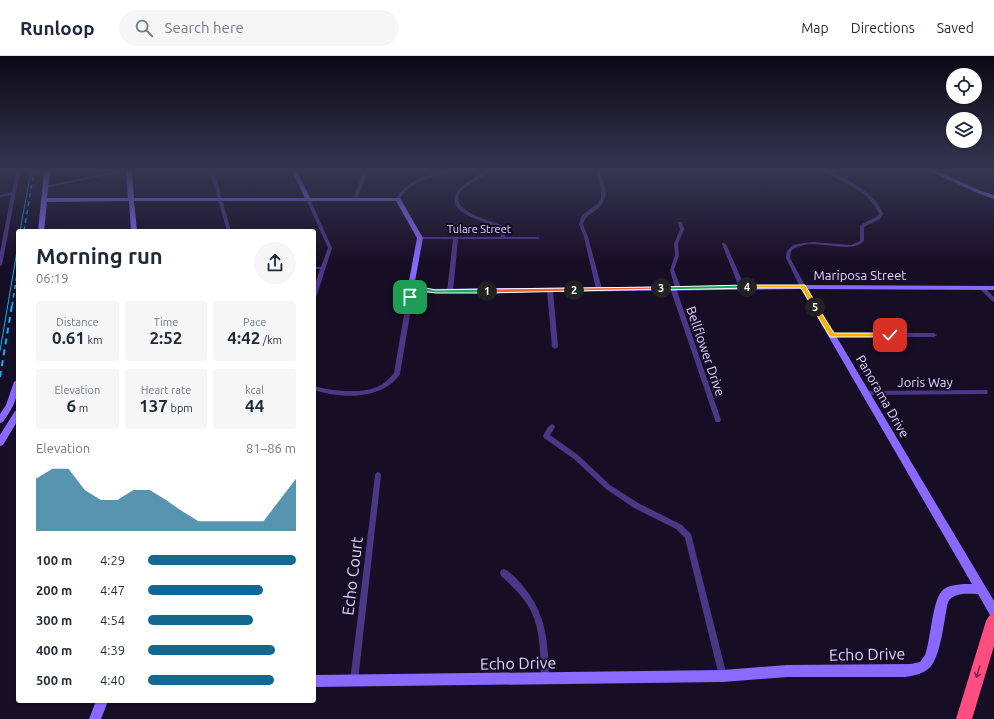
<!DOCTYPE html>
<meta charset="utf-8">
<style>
:root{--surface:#fff;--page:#f6f6f7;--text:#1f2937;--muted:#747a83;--line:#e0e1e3;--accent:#116890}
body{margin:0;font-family:Ubuntu,sans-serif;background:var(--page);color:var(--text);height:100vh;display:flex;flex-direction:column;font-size:15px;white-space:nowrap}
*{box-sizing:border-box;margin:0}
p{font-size:13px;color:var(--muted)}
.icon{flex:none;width:22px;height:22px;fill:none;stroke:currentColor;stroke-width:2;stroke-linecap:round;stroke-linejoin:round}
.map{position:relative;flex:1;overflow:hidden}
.side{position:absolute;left:16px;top:173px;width:300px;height:474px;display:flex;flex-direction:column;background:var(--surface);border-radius:4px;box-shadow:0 1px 3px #0004}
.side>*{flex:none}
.tools{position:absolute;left:946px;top:12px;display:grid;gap:8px}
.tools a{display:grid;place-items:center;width:36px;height:36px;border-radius:50%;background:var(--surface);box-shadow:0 1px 3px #0004;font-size:20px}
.pin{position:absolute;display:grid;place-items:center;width:34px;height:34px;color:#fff;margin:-17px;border-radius:8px;box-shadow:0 2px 6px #0006}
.km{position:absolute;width:20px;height:20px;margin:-10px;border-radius:50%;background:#222;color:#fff;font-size:11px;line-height:20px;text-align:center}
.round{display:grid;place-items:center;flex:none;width:42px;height:42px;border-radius:21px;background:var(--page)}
.summary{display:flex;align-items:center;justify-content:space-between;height:68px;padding:0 20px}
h1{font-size:22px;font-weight:700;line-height:30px}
.figures{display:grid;grid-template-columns:repeat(3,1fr);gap:6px;height:68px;padding:4px 20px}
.figures div{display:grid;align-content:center;border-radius:4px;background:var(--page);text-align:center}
.figures b{font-size:17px;font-weight:700}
.figures small{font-size:11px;font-weight:400}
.figures p{font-size:11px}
.chart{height:112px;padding:8px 20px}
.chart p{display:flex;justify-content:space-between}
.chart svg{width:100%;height:72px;margin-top:4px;fill:var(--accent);opacity:.7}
ul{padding:0 20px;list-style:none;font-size:13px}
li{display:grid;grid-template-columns:64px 48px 1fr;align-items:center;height:30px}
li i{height:10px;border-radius:5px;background:var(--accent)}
header{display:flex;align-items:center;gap:24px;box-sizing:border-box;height:56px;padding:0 20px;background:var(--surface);border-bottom:1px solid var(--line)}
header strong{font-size:19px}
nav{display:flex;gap:22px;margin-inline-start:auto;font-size:14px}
.search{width:280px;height:36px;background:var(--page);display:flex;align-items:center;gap:10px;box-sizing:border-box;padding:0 14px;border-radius:22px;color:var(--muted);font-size:15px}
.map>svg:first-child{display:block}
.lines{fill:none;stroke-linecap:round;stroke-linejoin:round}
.street{fill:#493885;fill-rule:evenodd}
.secondary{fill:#8969ff;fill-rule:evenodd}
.highway{fill:#ff4d82;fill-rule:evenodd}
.tram{stroke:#00b5fd;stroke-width:1}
.rail-far1{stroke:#00b5fd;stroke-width:1.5;stroke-dasharray:4.5 4;stroke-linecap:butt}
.rail{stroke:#00b5fd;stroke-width:2;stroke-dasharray:6 5;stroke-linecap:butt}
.oneway{stroke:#7f2a4f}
.split-1{fill:#22a559;stroke:#fff}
.split-2{fill:#f0652b;stroke:#fff}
.split-3{fill:#f0652b;stroke:#fff}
.split-4{fill:#22a559;stroke:#fff}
.split-5{fill:#f5b400;stroke:#fff}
.split-6{fill:#f5b400;stroke:#fff}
.labels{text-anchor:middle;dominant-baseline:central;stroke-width:4;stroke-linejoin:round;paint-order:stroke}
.far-street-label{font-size:11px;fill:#e0d2ff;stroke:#160e25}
.street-label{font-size:13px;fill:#e0d2ff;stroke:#160e25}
.near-street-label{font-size:16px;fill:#e0d2ff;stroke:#160e25}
</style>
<header>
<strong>Runloop</strong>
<div class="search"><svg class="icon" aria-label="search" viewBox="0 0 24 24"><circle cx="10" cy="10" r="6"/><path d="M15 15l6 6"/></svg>Search here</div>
<nav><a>Map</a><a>Directions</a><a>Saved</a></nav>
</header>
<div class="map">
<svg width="994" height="663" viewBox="0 0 994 663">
<rect width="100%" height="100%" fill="#160e25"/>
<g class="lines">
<path class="street" d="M16,115h4l-18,94 -2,1v-13l11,-58 -11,2v-2l12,-3z
M115,115h10l-80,17 -2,-1 2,-1z
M210,115h4l17,60h-4z
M364,115h4l-11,28 -3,1 -1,-1z
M443,115h7c-21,9 -37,7 -51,29l-3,-1c11,-19 27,-22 47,-28z
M485,115h6c-9,7 -21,11 -29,19 -18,20 30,31 42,36l1,4v7h33l2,1 -2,1h-80l-5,53 -1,1h-4l-1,-1 6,-53h-33l-2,-1 2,-1h34l2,-1 2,1h43l-1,-9c-10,-4 -20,-7 -29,-11 -36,-17 -5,-35 14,-46z
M596,115h4c5,16 11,27 -4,39 -7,5 -10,6 -13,14l5,13 14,52 -3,2 -3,-2 -12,-52 -5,-13 3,-9 15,-11 4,-5v-11z
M823,115c14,0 43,19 52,29 4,5 6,9 8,14l-3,5 -16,8v14c-16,16 -52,-7 -73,10l-1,7 16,29 -3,2 -3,-2 -14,-29 1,-7 6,-6 10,-2 11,-1 37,3 9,-4v-16l16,-8 3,-3c-9,-23 -36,-31 -56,-43z
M307,142l3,1 22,49 -15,47 -3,2v-9l6,-19h-6v-2h7l7,-19 -22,-49z
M678,166h4l2,7 -6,15 1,11 -5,15 7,18 -3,2 -2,-2 45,132 -1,2h-4l-1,-2 -45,-132 3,-2 2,2 -5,-18 5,-15 -1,-11 6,-15 -2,-6z
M722,187h2l2,1 19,43 -1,1 -2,1 -3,-2 -17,-43z
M415,230l3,2 -5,9 -13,77c-17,26 -59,25 -86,16v-4c17,5 46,8 63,1 7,-3 12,-8 17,-14l13,-76 6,-10z
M982,230l2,1 10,10v5l-2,-1 -12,-12v-2z
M550,232l3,2 5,57 -3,2 -3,-2 -5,-57z
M832,277h102l3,2 -3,2h-102l-3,-2z
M985,334h2l1,2 -1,2h-2l-119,1h-2l-1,-2 1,-2h2z
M552,368l2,1 1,2 -5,8 28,20 32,30 30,19 42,21 9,9 36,142 -1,3 -3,1 -3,-1 -1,-3 -34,-138 -9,-9 -42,-21 -28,-19 -32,-30 -30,-21 -1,-2c2,-4 5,-10 9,-12z
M378,416l2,1 1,2 -23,206 -1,3 -3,1 -3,-1 -1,-3 25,-206 1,-2z
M504,513c7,3 14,11 18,16 25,29 26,57 27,93l-1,3 -3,1 -3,-1 -1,-3c-1,-22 0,-47 -10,-67 -7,-14 -19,-25 -30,-35l-1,-3 1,-3z"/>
<path class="secondary" d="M44,115h6l-3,27h81l-2,-27h6l2,27h171l-13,-27h5l13,27h90l23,40 -8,43 3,6 8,2 377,-4 191,1v4l-186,-1 186,312v15l-4,-1 -12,-21c-10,0 -24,-2 -30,8 -4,16 -7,58 -20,67 -6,5 -15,7 -23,8h-118l-64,5 -409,5v-12l409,-5 64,-5 124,-1 9,-2 5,-7c6,-15 7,-58 19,-66 8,-5 19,-5 28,-5l-171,-295 -375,4 -13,-3 -4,-9 8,-43 -21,-37h-262l3,30h-6l-2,-30 -82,1 -3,29h-6z
M930,115h7l44,20 13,4v4l-17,-6z
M18,323c0,20 -4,27 -15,43l-3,1v-9l6,-9 8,-23z
M18,354v10l-15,25 -3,1v-11l15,-24z
M96,645h12l-7,18h-12z"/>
<path class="highway" d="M994,557v33l-22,73h-16l30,-98 3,-5z"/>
<path class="tram" d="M20,175l11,-60
M0,295l18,-106"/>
<path class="rail-far1" d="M24,175l10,-60
M12,250l6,-38"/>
<path class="rail" d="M0,321l12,-72"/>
</g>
<defs><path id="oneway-shaft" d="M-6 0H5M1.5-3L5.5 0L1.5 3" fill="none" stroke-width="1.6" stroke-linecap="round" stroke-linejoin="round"/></defs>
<use class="oneway" href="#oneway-shaft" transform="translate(978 616) rotate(107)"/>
<linearGradient id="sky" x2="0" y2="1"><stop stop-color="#0c0814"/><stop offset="0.55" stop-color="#363651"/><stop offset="1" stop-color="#363651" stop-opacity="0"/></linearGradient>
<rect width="994" height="208" fill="url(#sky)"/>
<path class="split-1" d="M415,230l21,4 51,-1 3,2 -3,2h-51l-20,-3 -4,8h-4l-1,-1 6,-10z"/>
<path class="split-2" d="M574,232l3,2 -1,1 -89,2 -2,-2 2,-2z"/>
<path class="split-3" d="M661,231h2v2l-89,2 -2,-1 2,-2z"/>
<path class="split-4" d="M747,229l3,2 -1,1 -88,2 -3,-2 3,-1z"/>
<path class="split-5" d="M747,229h58l13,22 -5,1 -12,-20h-55l-1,-1z"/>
<path class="split-6" d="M813,250h4l17,27h56l3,2 -3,2h-60l-18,-30z"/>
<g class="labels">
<g class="far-street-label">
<text x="479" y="173">Tulare Street</text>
</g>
<g class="street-label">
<text x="860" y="219">Mariposa Street</text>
<text transform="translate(706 295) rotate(71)">Bellflower Drive</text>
<text x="925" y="326">Joris Way</text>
<text transform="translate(883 340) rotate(60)">Panorama Drive</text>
</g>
<g class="near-street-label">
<text transform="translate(352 520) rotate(-83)">Echo Court</text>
<text transform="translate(867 598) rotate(-1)">Echo Drive</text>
<text transform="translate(518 607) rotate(-1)">Echo Drive</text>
</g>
</g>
</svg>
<div class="tools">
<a><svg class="icon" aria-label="locate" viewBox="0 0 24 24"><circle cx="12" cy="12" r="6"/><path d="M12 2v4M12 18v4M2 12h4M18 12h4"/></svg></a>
<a><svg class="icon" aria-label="layers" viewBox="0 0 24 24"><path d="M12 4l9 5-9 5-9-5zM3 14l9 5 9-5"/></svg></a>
</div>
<div class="pin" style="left:410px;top:241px;background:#1e9e55"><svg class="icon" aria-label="arrive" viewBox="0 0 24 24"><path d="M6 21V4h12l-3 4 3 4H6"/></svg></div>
<div class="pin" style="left:890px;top:279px;background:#d93025"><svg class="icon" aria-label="check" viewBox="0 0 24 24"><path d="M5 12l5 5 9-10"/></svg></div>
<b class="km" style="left:487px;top:235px">1</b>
<b class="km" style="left:574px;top:234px">2</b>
<b class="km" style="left:661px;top:232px">3</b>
<b class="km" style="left:747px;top:231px">4</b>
<b class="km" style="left:815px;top:251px">5</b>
<section class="side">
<div class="summary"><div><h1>Morning run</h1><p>06:19</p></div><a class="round"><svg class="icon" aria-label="share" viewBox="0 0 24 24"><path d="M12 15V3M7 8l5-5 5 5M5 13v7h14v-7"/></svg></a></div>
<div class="figures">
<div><p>Distance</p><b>0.61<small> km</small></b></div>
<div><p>Time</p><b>2:52</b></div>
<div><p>Pace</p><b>4:42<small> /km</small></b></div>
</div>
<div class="figures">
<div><p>Elevation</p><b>6<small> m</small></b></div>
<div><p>Heart rate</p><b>137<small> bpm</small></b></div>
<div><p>kcal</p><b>44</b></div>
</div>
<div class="chart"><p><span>Elevation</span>81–86 m</p>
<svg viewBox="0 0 160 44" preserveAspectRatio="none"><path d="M0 44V12L10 6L20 6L30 19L40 25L50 25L60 19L70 19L80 25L90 32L100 38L110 38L120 38L130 38L140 38L150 25L160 12V44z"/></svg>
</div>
<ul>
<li><b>100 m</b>4:29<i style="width:100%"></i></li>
<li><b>200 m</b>4:47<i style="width:78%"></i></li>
<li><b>300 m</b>4:54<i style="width:71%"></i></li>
<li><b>400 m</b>4:39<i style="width:86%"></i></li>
<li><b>500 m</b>4:40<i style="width:85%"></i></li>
</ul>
</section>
</div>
